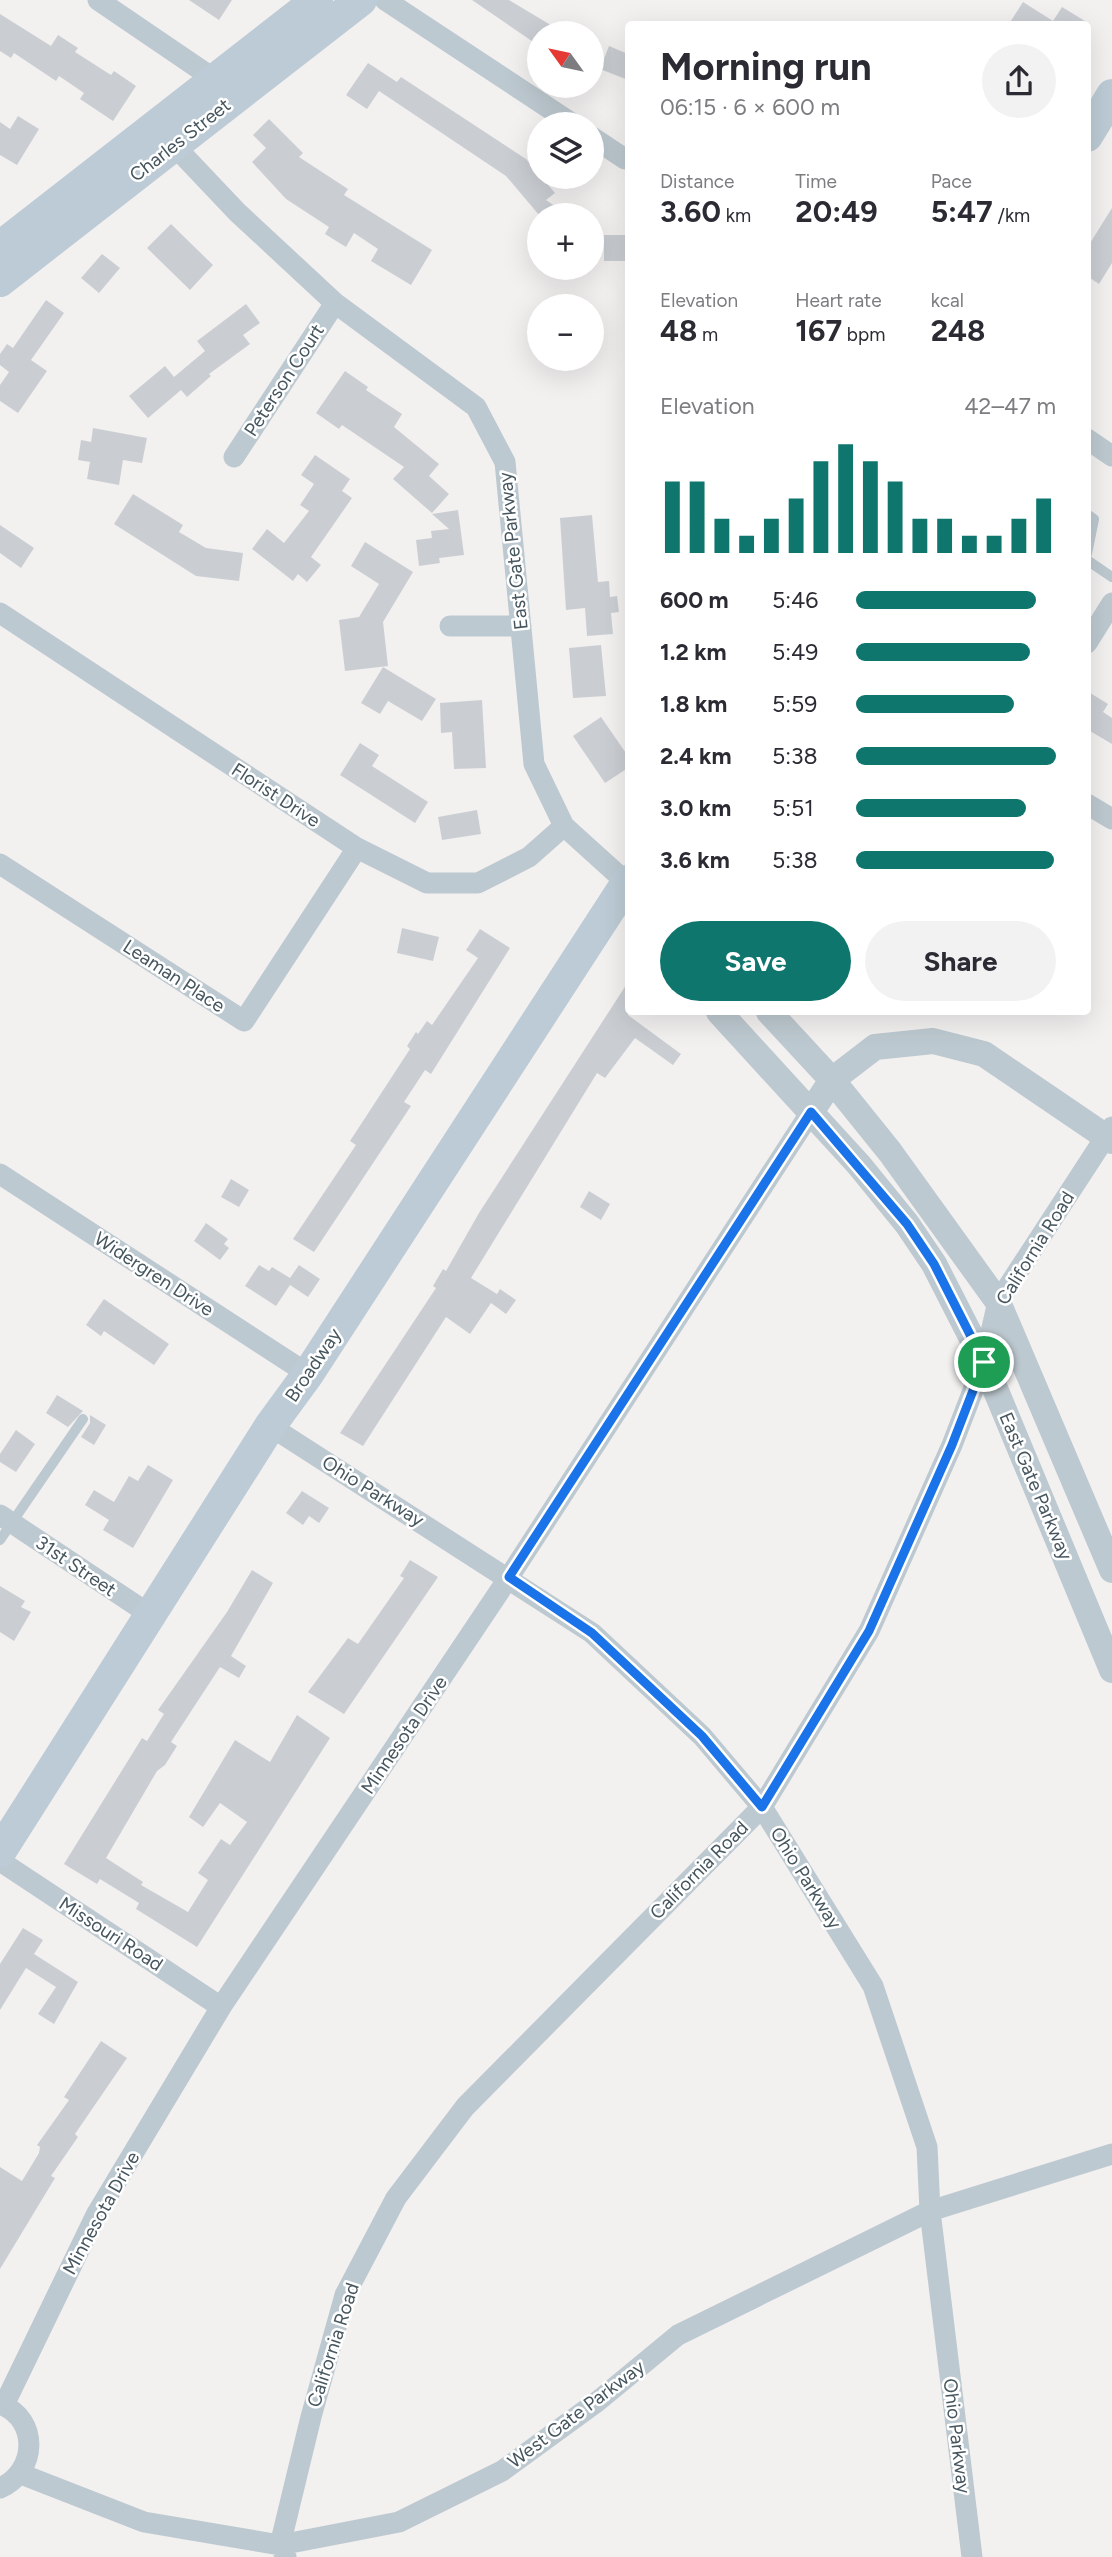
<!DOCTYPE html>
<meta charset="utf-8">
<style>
:root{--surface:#fff;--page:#f2f2f3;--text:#2b2b33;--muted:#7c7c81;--accent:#0f766e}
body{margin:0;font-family:Figtree,sans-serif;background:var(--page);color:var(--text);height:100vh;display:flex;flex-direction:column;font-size:26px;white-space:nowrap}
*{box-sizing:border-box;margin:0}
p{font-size:23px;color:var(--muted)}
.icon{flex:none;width:38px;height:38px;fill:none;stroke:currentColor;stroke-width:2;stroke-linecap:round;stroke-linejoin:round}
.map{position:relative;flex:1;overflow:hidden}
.details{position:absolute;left:625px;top:21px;width:466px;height:994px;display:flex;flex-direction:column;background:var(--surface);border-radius:7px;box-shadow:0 7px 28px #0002}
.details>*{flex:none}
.needle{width:46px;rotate:303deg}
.controls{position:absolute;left:527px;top:21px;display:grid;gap:14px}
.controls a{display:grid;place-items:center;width:77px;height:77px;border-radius:50%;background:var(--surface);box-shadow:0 7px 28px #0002;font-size:35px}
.pin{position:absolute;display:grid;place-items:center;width:60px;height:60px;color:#fff;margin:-30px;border:4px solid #fff;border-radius:50%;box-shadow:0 2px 7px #0007}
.round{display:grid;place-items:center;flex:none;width:74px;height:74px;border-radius:37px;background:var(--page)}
.summary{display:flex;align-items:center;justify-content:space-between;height:119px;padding:0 35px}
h1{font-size:38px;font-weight:700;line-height:52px}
.metrics{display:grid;grid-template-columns:repeat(3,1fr);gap:10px;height:119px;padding:7px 35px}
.metrics div{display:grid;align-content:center}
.metrics b{font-size:30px;font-weight:700}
.metrics small{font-size:19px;font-weight:400}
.metrics p{font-size:19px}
.chart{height:196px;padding:14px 35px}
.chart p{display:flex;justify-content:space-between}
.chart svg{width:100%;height:126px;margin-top:7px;stroke:var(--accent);stroke-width:6}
.cta{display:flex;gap:14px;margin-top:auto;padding:14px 35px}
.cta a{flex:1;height:80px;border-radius:42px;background:var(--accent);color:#fff;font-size:28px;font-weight:700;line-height:80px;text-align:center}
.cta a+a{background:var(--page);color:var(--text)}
ul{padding:0 35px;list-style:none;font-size:23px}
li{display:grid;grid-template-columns:112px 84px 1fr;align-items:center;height:52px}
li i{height:18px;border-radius:9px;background:var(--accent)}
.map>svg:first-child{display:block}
.building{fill:#caced3}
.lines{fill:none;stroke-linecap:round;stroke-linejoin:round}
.service{stroke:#bdc9d0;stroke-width:10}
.minor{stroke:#bdc9d0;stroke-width:21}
.tertiary{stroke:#bdc9d0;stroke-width:26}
.secondary{stroke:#bccbd5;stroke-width:32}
.route-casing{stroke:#fff;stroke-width:14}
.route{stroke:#1a73e8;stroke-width:9}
.labels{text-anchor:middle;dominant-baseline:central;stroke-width:5;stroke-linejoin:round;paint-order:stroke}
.street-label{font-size:19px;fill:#46565f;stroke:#fff}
</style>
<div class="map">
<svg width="1112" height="2557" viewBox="0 0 1112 2557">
<rect width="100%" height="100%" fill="#f3f0f0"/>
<path class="building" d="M189,0h43l-13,20z
M472,0h37l55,33h-25v13z
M1023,2l30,19 9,-14 28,17h-81z
M0,14l51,32 7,-11 20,13 -3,4 36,23 3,-4 22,15 -23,35 -33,-22 4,-6 -25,-17 -3,5 -42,-28 -3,5 -11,-7z
M609,46l19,8v26l-28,-11z
M368,63l29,19 4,-5 125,82 29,34 -9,7 22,15h-29l-33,-39 -127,-85 -12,18 -21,-14z
M18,116l21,13 -22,36 -17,-10v-33l10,7z
M269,119l34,34 -4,4 49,32 -4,6 88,55 -21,35 -40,-24 7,-12 -24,-16 -8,14 -21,-13 4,-7 -43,-28 -34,-37 14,-14 -13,-13z
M1112,208v55l-13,21 -12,-8v-28z
M171,224l42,41 -23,25 -43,-42z
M604,235h24v26h-24z
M102,254l18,14 -21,25 -18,-15z
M46,300l18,13 -33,47 16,11 -29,42 -18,-12v-16l9,-13 -9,-7v-11l7,-10 6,4z
M246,304l14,19 -17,12 7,9 -41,30 2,2 -24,21 -6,-7 -33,28 -19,-22 36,-30 9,11 31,-26 -8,-10z
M345,371l23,16 -2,3 36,24 -8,13 45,37 -10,12 20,18 -17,19 -39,-34 11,-12 -62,-42 -3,4 -23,-16z
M93,428l54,10 -5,25 -19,-3 -4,25 -32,-6 3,-17 -12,-2 3,-20 10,2z
M315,455l35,24 -8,12 10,7 -41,59 10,8 -14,17 -9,-8 -5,7 -41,-32 15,-20 17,14 25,-32 -9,-6 14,-21 -13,-9z
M133,494l50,31 -4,7 27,16 37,5 -4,28 -43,-5 -82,-52z
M458,510l6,45 -25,3 1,5 -21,3 -3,-26 16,-2 -1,-7 18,-2 -17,-15z
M592,515l6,67 11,-1 1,16 7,-1 2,16 -8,1 2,21 -26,2 -2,-28 -19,2 -6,-92z
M0,525l34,23 -13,20 -21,-15z
M365,542l48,30 -30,50 5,44 -43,5 -6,-51 20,-3 20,-33 -28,-18z
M601,645l5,51 -33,2 -4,-50z
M383,667l53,32 -14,22 -34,-20 -8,13 -19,-11z
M1087,691l21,13 -5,8 9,6v26l-22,-13 -3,5z
M482,700l4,68 -32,1 -2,-37 -11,1 -1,-30z
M601,717l27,39v12l-23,15 -32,-47z
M360,743l19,12 -7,11 56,36 -13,21 -75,-48z
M477,810l4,24 -39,6 -4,-23z
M402,928l37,9 -6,24 -36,-8z
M480,929l30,19 -79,126 -6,-4 -21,32 7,4 -97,146 -21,-13 63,-94 -6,-4 60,-92 -3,-3 9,-14 2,2 9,-13 5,4 46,-67 -12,-8z
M628,982v33l53,39 -8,11 -38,-27 -30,40 -8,-5 -126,205 26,16 3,-5 16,11 -10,14 -15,-11 -21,31 -24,-17 -83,129 -23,-13 96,-145 -3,-2 10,-17 3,2 33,-58z
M231,1179l18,11 -10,17 -18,-10z
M589,1191l21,13 -9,16 -21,-13z
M206,1223l22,16 -4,5 5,4 -9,12 -26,-19z
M259,1265l10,6 3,-4 18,11 9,-13 21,14 -12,18 -18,-12 -14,21 -31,-20z
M104,1299l65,45 -15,21 -50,-34 -3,5 -15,-11z
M57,1395l26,16 -15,16 -22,-14z
M90,1415l16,10 -12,20 -13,-8 9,-14z
M16,1430l19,14 -19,28 -16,-10v-8z
M148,1465l25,15 -40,68 -30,-18 6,-10 -24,-15 9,-15 20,12 15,-26 9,5z
M302,1491l27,17 -10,15 -10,-7 -6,9 -17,-12z
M410,1560l28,17 -94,137 -36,-22 40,-54 10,6 46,-66 -4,-2z
M252,1570l21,13 -42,73 15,10 -7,12 -19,-11 -49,75 6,4 -12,19 -8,6 -51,87 37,24 -2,3 47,27 20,-32 -10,-7 23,-34 9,6 17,-23 -27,-19 -17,24 -14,-10 46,-77 35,22 27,-47 33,23 -133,209 -61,-38 3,-6 -39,-24 -3,5 -33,-20 78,-126 5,3 17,-27 -6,-4 69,-98z
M0,1586l25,15 -4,6 10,5 -17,29 -14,-9z
M23,1928l20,12 -9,14 44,28 -24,42 -16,-10 18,-27 -30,-19 -26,42v-46z
M101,2041l26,17 -52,76 3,3 -27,39 4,2 -55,91v-102l22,14 17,-28 1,-6 -3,-2 32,-45 -5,-3z"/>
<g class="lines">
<path class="service" d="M1087,514l7,5 -7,35
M1087,560l25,17
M0,1540l83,-121"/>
<path class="minor" d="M98,0l125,85
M385,0l188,124
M165,136l72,76 98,91 141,104 29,55 29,302 30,62 63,57
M592,137l33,22
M1087,439l25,17
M234,457l101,-154
M0,613l357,235 70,35h51l51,-26 35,-31
M450,626h71
M1087,643l25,-40
M1087,804l25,15
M0,864l244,157 113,-173
M0,1174l308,200
M270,1426l322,207 110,103 60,71 111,179 54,161 3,64 42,346
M0,1515l152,101
M0,1861l221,146
M0,2404c40,15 37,68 0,84
M4,2405l92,-190 125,-208 288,-430 302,-465
M21,2474l123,48 136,23 119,-23 103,-51 96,-70 80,-66 252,-124 182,-57
M286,2557l-6,-12 31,-128 34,-122 51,-97 69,-91 297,-300 107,-176 83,-186 32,-83 14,-60 114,-175"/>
<path class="tertiary" d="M719,1012l140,153 48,59 27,40 50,98 128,308
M769,1012l63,68 58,72 108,150 114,268
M811,1112l21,-32 43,-33 58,-6 51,13 128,87"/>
<path class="secondary" d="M1087,136l25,-41
M0,247l317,-247
M0,281l361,-281
M0,1852l270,-426 38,-52 320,-493"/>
</g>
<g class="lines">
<g class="route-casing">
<path id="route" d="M811,1112l96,112 27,40 50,98 -32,83 -83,186 -107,176 -60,-71 -110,-103 -83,-56z"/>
</g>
<use href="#route" class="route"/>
</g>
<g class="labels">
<g class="street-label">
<text transform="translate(180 140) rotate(-38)">Charles Street</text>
<text transform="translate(284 380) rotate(-57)">Peterson Court</text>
<text transform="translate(513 551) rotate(-96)">East Gate Parkway</text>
<text transform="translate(276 795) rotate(33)">Florist Drive</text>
<text transform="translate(174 976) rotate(33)">Leaman Place</text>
<text transform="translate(1035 1248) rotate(-58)">California Road</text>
<text transform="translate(154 1274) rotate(33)">Widergren Drive</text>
<text transform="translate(313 1365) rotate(-56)">Broadway</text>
<text transform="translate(1036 1486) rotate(67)">East Gate Parkway</text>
<text transform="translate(373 1491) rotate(32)">Ohio Parkway</text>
<text transform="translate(76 1566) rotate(34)">31st Street</text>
<text transform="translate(404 1735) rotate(-56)">Minnesota Drive</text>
<text transform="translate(699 1870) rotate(-45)">California Road</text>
<text transform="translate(806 1878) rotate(58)">Ohio Parkway</text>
<text transform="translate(111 1934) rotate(33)">Missouri Road</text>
<text transform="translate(101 2213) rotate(-61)">Minnesota Drive</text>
<text transform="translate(333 2345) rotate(-72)">California Road</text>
<text transform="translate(576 2414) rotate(-37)">West Gate Parkway</text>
<text transform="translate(957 2436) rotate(83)">Ohio Parkway</text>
</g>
</g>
</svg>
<div class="controls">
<a><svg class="needle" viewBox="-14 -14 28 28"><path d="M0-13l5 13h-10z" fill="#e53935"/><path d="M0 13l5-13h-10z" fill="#7c7c81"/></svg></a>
<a><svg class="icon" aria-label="layers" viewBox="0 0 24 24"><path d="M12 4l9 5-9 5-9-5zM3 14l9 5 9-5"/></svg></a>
<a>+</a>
<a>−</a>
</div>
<div class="pin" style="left:984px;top:1362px;background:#1e9e55"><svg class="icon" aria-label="arrive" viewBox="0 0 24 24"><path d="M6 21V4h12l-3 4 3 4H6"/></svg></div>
<section class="details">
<div class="summary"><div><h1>Morning run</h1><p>06:15 · 6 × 600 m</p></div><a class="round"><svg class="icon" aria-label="share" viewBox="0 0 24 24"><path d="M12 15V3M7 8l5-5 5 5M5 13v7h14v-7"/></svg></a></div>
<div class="metrics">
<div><p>Distance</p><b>3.60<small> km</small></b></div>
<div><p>Time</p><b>20:49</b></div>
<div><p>Pace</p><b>5:47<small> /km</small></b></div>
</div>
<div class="metrics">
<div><p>Elevation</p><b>48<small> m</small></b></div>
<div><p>Heart rate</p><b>167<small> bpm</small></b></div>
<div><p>kcal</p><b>248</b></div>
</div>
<div class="chart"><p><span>Elevation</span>42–47 m</p>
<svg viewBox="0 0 160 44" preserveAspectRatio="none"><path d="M5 44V19M15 44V19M25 44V32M35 44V38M45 44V32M55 44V25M65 44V12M75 44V6M85 44V12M95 44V19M105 44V32M115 44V32M125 44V38M135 44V38M145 44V32M155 44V25"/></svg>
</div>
<ul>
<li><b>600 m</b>5:46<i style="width:90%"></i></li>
<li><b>1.2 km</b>5:49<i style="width:87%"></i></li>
<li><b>1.8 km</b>5:59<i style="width:79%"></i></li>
<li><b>2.4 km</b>5:38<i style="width:100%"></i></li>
<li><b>3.0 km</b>5:51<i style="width:85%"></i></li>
<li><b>3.6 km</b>5:38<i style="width:99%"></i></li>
</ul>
<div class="cta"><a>Save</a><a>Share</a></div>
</section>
</div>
